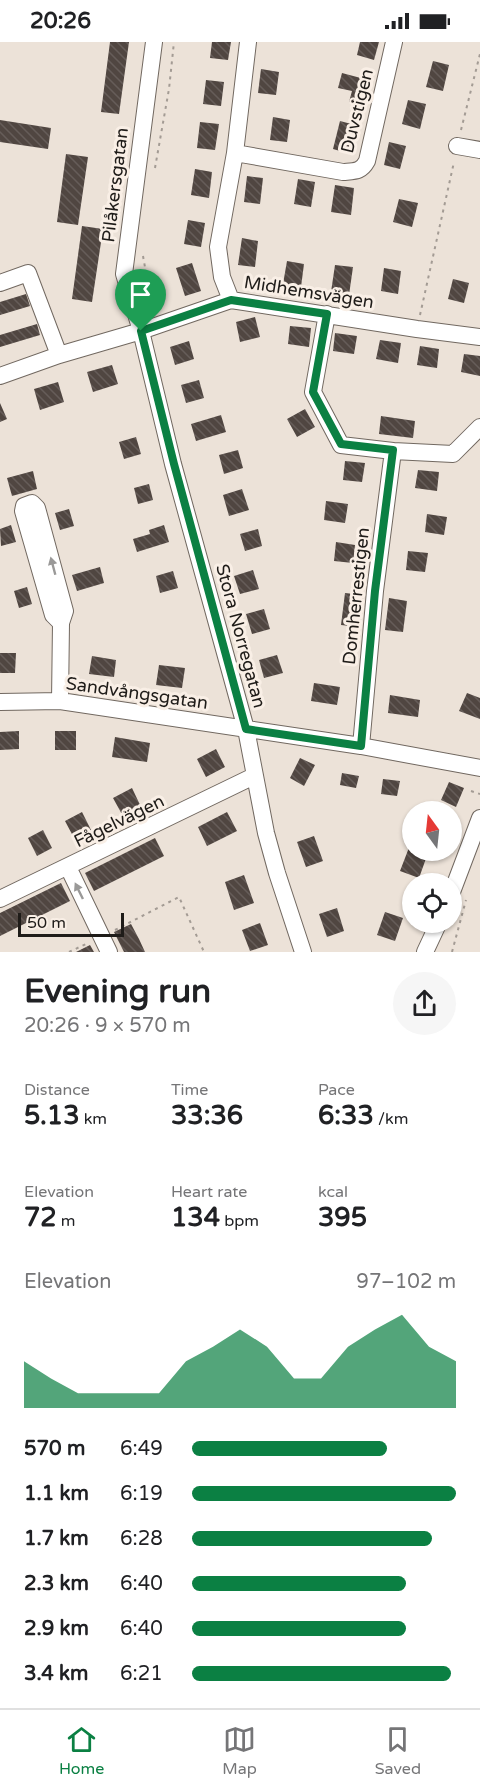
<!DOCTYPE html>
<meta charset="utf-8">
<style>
:root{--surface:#fff;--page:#f6f6f6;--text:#202124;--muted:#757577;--line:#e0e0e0;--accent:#0b8043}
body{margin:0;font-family:"Varela Round",sans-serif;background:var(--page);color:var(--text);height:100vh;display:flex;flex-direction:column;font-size:22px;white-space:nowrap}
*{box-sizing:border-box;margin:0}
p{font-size:20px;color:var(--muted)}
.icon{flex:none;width:33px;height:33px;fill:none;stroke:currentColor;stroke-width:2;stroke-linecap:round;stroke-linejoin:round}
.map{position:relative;height:910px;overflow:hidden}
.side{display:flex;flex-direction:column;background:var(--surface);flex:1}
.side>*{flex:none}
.needle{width:39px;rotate:345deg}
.fabs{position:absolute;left:402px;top:759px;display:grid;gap:12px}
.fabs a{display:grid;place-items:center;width:60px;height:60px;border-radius:50%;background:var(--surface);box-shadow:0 2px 4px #0004;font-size:30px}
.scale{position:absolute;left:18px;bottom:15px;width:106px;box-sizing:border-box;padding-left:6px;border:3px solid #1f1c19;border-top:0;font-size:16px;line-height:21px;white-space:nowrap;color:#1f1c19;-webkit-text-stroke:4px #f9efe6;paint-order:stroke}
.pin{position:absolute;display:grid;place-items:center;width:51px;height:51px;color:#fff;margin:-62px -26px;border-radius:50% 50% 50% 0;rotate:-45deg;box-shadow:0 0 6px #0007}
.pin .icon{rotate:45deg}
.round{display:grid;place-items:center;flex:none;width:63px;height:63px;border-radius:32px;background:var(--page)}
.summary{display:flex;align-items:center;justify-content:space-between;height:102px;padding:0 24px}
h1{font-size:33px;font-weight:800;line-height:45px}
.stats{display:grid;grid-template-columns:repeat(3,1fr);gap:9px;height:102px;padding:6px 24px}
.stats div{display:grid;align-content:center}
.stats b{font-size:26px;font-weight:800}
.stats small{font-size:16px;font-weight:400}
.stats p{font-size:16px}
.chart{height:168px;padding:12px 24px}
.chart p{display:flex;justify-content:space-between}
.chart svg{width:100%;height:108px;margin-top:6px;fill:var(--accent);opacity:.7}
ul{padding:0 24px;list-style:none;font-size:20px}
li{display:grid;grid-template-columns:96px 72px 1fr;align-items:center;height:45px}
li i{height:15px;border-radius:8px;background:var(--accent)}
.status{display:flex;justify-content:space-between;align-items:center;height:42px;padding:0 30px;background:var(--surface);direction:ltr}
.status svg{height:16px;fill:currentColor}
.tab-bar{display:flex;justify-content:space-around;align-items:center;height:84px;border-top:2px solid var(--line);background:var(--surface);font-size:16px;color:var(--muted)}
.tab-bar a{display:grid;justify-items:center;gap:3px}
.tab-bar .selected{color:var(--accent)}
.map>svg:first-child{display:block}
.building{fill:url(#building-back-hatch)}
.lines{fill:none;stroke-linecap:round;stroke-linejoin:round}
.minor-casing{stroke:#716860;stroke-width:18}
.path{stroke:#a39b94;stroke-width:2;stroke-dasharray:3 4.5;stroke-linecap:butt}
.minor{stroke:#fff;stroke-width:16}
.oneway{fill:#9a9998}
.route-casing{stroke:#fff;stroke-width:12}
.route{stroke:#0b8043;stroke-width:8}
.labels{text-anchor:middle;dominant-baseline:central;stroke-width:6;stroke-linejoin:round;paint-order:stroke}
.street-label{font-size:18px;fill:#1f1c19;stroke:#f9efe6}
</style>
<div class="status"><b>20:26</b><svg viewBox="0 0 49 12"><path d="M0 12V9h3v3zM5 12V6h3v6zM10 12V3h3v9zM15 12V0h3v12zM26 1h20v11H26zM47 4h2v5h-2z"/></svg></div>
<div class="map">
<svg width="480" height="910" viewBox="0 0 480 910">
<defs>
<pattern id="building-back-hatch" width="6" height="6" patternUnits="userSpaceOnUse" patternTransform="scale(1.5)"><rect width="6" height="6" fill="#504641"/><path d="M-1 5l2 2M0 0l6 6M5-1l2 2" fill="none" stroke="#665d59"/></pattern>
</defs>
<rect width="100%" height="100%" fill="#ece2d8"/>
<path class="building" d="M110,0h19l-10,72 -18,-2z
M212,0h19l-3,18 -18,-2z
M360,0h19l-5,18 -17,-5z
M433,19l16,4 -6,26 -17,-4z
M261,27l18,3 -3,23 -18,-2z
M342,31l30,8 -7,25 -16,-4 3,-11 -14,-3z
M206,38l18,2 -3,24 -18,-2z
M408,58l18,4 -6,25 -18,-5z
M273,75l17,3 -3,22 -17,-2z
M0,78l51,8 -3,21 -48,-7z
M340,79l15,4 -8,28 -14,-4z
M200,80l19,2 -4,26 -18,-2z
M389,100l17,4 -6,23 -16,-4z
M66,112l22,3 -10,68 -21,-3z
M195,127l17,3 -3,26 -18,-3z
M247,134l16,2 -3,26 -16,-2z
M298,137l17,3 -4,25 -17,-3z
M335,143l19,3 -3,27 -20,-3z
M399,157l19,4 -6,24 -19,-5z
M188,178l17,3 -4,24 -17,-3z
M82,184l21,3 -11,73 -20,-3z
M242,196l16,3 -3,26 -17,-2z
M287,219l17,3 -3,23 -18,-3z
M192,221l9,28 -16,5 -9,-28z
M335,223l18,2 -4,28 -18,-3z
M384,226l17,3 -3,23 -17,-3z
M453,237l16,4 -5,20 -16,-4z
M26,252l4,12 -30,9v-13z
M255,275l5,20 -20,5 -4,-20z
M37,282l3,11 -40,12v-12z
M290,284l21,2 -2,19 -21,-3z
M335,291l22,3 -3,18 -21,-3z
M380,298l21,3 -3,20 -22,-4z
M189,299l5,18 -19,6 -5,-18z
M420,304l19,3 -2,19 -20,-3z
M464,312l16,2v20l-19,-4z
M112,323l6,19 -25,8 -6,-20z
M199,338l5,18 -18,5 -5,-18z
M58,340l6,20 -24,8 -6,-21z
M0,361l7,16 -7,3z
M305,367l10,18 -18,10 -10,-18z
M221,373l5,17 -30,9 -5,-17z
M381,374l34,5 -2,17 -34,-4z
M136,395l5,17 -17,5 -5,-17z
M238,408l5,18 -19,6 -5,-19z
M345,419l20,2 -3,19 -19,-2z
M418,428l21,2 -2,19 -22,-3z
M33,429l4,18 -25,7 -5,-18z
M149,442l4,16 -15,4 -4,-16z
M242,447l7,21 -20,6 -6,-21z
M326,459l22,3 -3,19 -21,-3z
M69,467l5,17 -14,4 -5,-17z
M427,472l20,3 -3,18 -19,-3z
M11,483l5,17 -15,4 -1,-17z
M164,483l5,17 -32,10 -4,-13 17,-5 -1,-4z
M258,487l4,17 -17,5 -5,-17z
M336,500l19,3 -2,18 -19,-2z
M408,509l20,2 -3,19 -19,-2z
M100,525l4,16 -27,8 -5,-16z
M253,528l6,19 -19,5 -6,-18z
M173,529l5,17 -18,5 -4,-17z
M27,545l5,17 -13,4 -5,-17z
M345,551l18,2 -3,32 -19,-2z
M389,556l18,3 -4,31 -18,-2z
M264,567l6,20 -18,5 -6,-20z
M0,611h16l-1,20h-15z
M277,613l6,18 -19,5 -5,-18z
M92,614l24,4 -2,17 -25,-3z
M159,623l26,3 -3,20 -26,-3z
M314,641l26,4 -3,18 -26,-4z
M467,651l13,5v21l-21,-8z
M390,653l30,5 -2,17 -30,-4z
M19,689v18l-19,1v-18z
M55,689h21v19h-21z
M115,695l35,6 -3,19 -35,-5z
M216,707l9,18 -19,10 -9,-18z
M300,716l15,7 -11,21 -14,-8z
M342,731l17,3 -3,12 -16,-3z
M383,737l17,2 -3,15 -16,-2z
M449,740l15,6 -8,19 -15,-7z
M132,746l10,21 -18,9 -11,-20z
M82,770l9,18 -17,8 -9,-17z
M227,770l10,19 -30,15 -9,-19z
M43,788l9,18 -15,8 -9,-18z
M314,794l9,25 -17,6 -9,-25z
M155,796l9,18 -70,35 -9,-18z
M410,803l2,2v3h11l5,3 -9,25 -19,-7z
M244,833l10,28 -20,7 -9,-28z
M61,841l9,18 -70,35v-23z
M337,866l7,23 -17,6 -8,-23z
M385,870l18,6 -8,23 -18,-6z
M260,881l8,22 -18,6 -8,-21z
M131,882l8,15 6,13h-21l-10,-20z
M90,903l4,7h-18z"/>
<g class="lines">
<g class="minor-casing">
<path id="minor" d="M154,0l-30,232 17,57 32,133 73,265 20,104 11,40 26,79
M457,104l23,4
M235,111l108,19c12,-1 18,0 24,-11l27,-119
M0,241l28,-10 31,82
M231,258l-9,-23 -4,-30 17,-94 13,-111
M327,272l-14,78 28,53 52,6 60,3 27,-27
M0,334l59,-21 82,-24 90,-31 186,29 63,8
M60,659l1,-78 4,-12 -28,-103 -5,-5 -8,3 -1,5 30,104 8,8
M0,660l60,-1 301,45 119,22
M361,704l14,-155 18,-140
M68,825l41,85
M452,850l28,-74
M0,857l254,-123
M425,910l14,-30"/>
</g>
<path class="path" d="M461,88l19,-76
M155,126l14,-79 5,-47
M143,214l7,39 -2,6
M420,273l34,-153
M471,749l9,3
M115,888l64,-33 25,55
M69,910l19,-9
M452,910l14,-52"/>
<use href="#minor" class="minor"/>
</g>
<defs><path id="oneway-solid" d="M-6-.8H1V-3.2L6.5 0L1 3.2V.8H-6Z" transform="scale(1.5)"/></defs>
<g class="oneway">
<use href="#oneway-solid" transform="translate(53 524) rotate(-105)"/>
<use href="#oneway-solid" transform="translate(79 849) rotate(-116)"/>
</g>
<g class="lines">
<g class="route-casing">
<path id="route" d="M231,258l96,14 -14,78 28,52 52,6 -18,141 -14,155 -115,-17 -72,-265 -33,-133z"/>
</g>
<use href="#route" class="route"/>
</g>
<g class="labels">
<g class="street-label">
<text transform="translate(357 69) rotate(-76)">Duvstigen</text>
<text transform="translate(115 143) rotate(-83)">Pilåkersgatan</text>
<text transform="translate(309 250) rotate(9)">Midhemsvägen</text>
<text transform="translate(356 554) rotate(-84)">Domherrestigen</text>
<text transform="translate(241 594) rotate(75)">Stora Norregatan</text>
<text transform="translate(137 651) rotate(8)">Sandvångsgatan</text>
<text transform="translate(119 779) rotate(-26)">Fågelvägen</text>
</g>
</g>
</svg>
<div class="fabs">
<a><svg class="needle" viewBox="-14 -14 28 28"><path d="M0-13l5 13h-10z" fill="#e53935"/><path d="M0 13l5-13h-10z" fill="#757577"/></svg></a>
<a><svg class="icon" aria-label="locate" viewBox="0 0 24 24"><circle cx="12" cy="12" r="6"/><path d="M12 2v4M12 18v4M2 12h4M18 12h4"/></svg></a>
</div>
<div class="scale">50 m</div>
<div class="pin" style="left:141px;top:289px;background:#1e9e55"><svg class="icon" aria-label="arrive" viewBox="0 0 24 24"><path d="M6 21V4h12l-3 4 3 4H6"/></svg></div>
</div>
<section class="side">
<div class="summary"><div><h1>Evening run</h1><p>20:26 · 9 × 570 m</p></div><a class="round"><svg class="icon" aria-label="share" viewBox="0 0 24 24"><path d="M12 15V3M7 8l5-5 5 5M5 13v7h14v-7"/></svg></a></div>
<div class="stats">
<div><p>Distance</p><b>5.13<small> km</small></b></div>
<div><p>Time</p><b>33:36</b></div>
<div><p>Pace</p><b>6:33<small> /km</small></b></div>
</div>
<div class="stats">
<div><p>Elevation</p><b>72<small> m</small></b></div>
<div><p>Heart rate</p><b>134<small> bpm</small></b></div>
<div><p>kcal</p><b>395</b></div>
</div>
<div class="chart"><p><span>Elevation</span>97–102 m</p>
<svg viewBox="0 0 160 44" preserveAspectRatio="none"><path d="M0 44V25L10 32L20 38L30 38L40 38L50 38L60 25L70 19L80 12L90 19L100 32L110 32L120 19L130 12L140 6L150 19L160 25V44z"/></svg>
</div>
<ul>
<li><b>570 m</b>6:49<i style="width:74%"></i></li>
<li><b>1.1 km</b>6:19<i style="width:100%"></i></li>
<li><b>1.7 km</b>6:28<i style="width:91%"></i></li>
<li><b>2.3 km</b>6:40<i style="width:81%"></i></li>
<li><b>2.9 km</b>6:40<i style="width:81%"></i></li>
<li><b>3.4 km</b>6:21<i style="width:98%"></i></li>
</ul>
</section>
<nav class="tab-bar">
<a class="selected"><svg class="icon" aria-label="home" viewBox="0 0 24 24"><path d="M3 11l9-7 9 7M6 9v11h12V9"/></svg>Home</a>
<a><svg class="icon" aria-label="map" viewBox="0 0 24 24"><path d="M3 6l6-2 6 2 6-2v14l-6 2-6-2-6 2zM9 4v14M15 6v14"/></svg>Map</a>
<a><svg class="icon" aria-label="saved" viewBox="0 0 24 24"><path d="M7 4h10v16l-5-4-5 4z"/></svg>Saved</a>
</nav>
